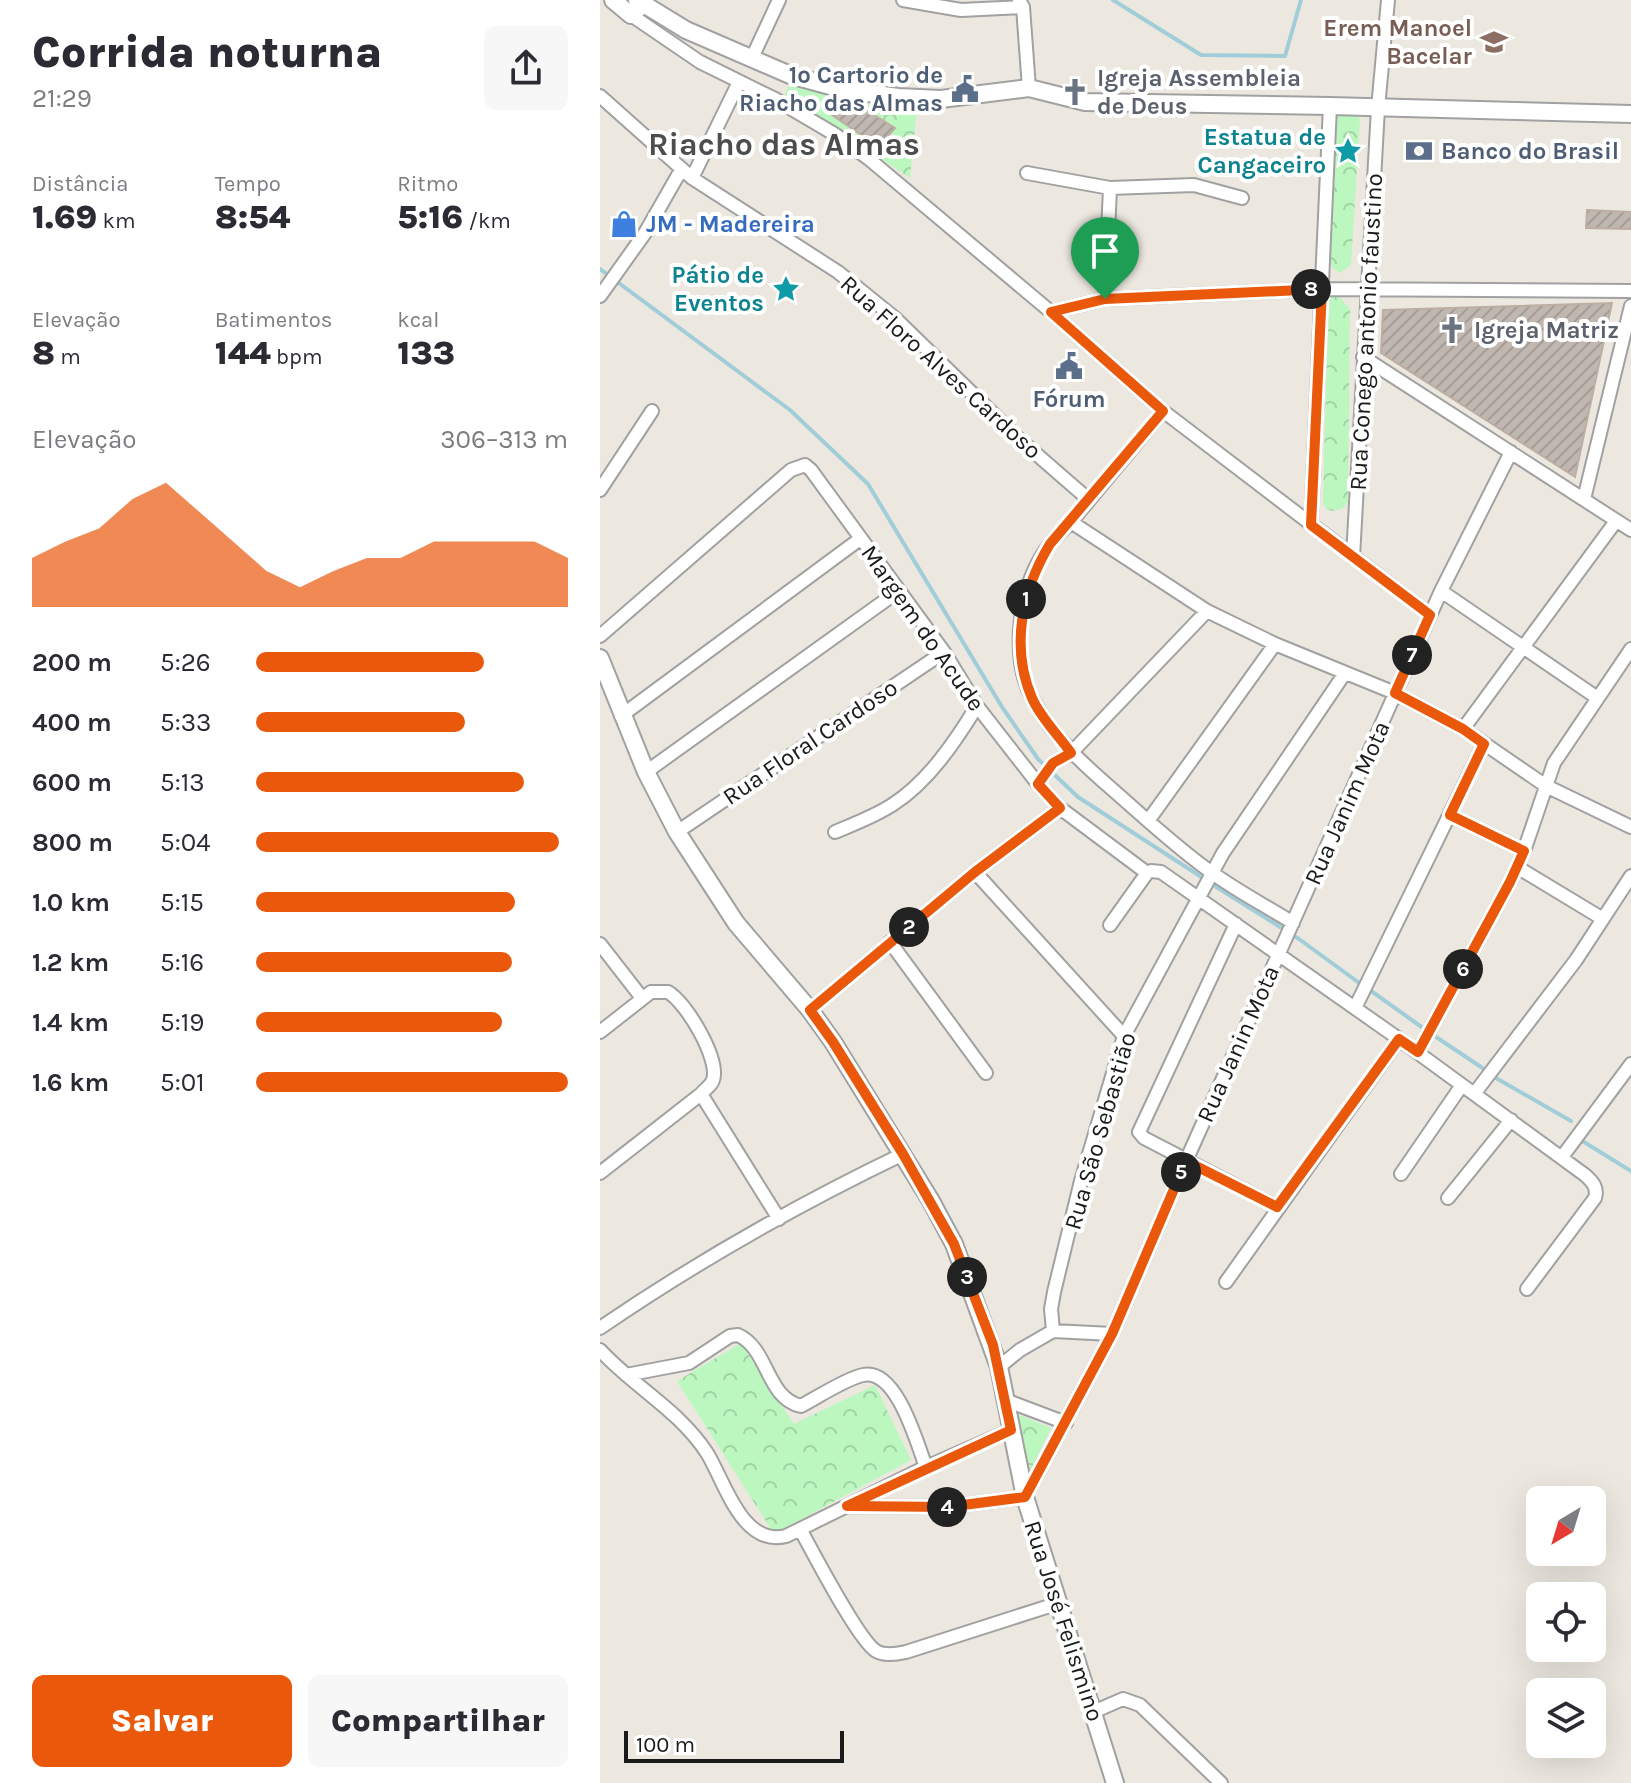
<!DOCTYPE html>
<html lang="pt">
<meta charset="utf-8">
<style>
:root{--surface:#fff;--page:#f7f7f7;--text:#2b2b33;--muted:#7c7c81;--accent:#ea580c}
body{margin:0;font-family:Karla,sans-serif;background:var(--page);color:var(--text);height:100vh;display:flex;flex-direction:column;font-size:30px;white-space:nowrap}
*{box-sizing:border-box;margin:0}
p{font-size:26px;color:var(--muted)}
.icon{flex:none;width:44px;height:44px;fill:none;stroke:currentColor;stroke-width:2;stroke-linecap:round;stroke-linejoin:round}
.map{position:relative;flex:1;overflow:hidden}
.panel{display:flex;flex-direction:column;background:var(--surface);width:600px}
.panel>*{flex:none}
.needle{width:52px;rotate:218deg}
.buttons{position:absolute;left:926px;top:1486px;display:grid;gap:16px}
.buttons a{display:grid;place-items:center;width:80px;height:80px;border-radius:12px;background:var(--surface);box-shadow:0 8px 32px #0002;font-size:40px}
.scale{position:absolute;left:24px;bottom:20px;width:220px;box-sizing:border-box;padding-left:8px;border:4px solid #1a1a1a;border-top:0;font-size:22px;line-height:28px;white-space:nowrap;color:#1a1a1a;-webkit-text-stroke:6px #fff;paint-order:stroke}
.pin{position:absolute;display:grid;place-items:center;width:68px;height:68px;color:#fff;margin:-82px -34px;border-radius:50% 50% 50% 0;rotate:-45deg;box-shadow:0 0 8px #0007}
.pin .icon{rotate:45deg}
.km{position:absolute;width:40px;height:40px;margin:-20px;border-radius:50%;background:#222;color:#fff;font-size:22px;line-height:40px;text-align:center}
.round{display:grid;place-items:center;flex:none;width:84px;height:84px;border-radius:12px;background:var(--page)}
.overview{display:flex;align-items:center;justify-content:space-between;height:136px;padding:0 32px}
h1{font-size:44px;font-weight:800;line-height:60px}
.metrics{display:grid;grid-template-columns:repeat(3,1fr);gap:12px;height:136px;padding:8px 32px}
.metrics div{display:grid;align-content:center}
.metrics b{font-size:34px;font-weight:800}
.metrics small{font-size:22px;font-weight:400}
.metrics p{font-size:22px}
.chart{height:224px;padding:16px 32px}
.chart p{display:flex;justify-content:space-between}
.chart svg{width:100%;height:144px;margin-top:8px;fill:var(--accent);opacity:.7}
.cta{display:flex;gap:16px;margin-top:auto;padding:16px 32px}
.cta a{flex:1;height:92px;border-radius:12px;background:var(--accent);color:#fff;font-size:32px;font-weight:800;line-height:92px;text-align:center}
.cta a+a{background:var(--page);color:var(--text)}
ul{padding:0 32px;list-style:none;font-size:26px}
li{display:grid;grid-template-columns:128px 96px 1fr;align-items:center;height:60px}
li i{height:20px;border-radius:10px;background:var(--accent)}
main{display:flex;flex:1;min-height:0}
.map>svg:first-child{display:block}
.park{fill:url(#park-crowns)}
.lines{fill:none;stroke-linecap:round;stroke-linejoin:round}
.stream{stroke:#a1cdd9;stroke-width:4}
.building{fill:url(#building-hatch);stroke:#bdaea3;stroke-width:2}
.minor-casing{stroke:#a1a1a1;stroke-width:16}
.tertiary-casing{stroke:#a1a1a1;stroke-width:20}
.minor{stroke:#fff;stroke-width:12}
.tertiary{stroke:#fff;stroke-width:16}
.route-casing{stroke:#fff;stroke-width:16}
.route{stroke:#ea580c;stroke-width:10}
.labels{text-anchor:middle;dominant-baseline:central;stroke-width:8;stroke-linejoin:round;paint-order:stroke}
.education-label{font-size:24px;font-weight:bold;fill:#785e54;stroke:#fff;text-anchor:end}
.service-label{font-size:24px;font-weight:bold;fill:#4e5e75;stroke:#fff;text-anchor:end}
.worship-label{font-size:24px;font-weight:bold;fill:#5b616d;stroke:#fff;text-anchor:start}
.culture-label{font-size:24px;font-weight:bold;fill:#0d838f;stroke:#fff;text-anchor:end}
.shop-label{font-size:24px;font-weight:bold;fill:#366cbe;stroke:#fff;text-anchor:start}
.street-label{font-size:24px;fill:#1a1a1a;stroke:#fff}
.district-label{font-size:32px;font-weight:bold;fill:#4d4d4d;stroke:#fff}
</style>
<main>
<section class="panel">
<div class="overview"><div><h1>Corrida noturna</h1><p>21:29</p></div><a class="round"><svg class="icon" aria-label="share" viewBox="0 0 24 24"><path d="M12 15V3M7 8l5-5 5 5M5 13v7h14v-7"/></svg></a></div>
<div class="metrics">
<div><p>Distância</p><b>1.69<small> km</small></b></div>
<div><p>Tempo</p><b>8:54</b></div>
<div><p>Ritmo</p><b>5:16<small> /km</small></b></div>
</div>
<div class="metrics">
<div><p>Elevação</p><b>8<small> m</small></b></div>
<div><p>Batimentos</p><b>144<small> bpm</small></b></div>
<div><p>kcal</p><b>133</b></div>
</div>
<div class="chart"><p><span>Elevação</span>306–313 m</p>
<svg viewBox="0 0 160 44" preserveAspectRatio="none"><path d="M0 44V29L10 24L20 20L30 11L40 6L50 15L60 24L70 33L80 38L90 33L100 29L110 29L120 24L130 24L140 24L150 24L160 29V44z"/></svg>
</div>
<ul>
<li><b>200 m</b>5:26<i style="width:73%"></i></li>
<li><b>400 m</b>5:33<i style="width:67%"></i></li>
<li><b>600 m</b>5:13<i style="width:86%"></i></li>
<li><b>800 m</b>5:04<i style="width:97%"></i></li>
<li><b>1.0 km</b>5:15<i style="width:83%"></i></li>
<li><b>1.2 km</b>5:16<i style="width:82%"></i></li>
<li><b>1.4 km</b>5:19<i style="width:79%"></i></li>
<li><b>1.6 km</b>5:01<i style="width:100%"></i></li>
</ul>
<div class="cta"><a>Salvar</a><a>Compartilhar</a></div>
</section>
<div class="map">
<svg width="1031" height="1783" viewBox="0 0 1031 1783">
<defs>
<pattern id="park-crowns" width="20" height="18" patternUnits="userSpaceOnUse" patternTransform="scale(2)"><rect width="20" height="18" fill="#bcf7c0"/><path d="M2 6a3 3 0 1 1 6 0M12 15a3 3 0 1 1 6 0" fill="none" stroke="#a1d3a4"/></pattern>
<pattern id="building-hatch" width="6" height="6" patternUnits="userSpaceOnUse" patternTransform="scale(2)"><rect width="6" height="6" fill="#c0b7b0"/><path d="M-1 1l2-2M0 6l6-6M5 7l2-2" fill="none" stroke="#a49d97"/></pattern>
</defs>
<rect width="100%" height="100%" fill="#ece8e0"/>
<path class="park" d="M192,81l93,22 32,4 -7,71 -126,-83z
M740,107l14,4 6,9 -9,145 -11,8 -8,-5 -2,-9 1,-141z
M731,296h8l11,13 -2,192 -4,7 -11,3 -7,-2 -3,-6 5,-198z
M141,1343l53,81 81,-39 36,75 -137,74 -97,-153z
M410,1411l41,17 -22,46z"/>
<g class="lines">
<path class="stream" d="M513,0l88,55 84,1 16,-56
M0,269l190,141 78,74 134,223 36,52 40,38 128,83
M610,883l89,56 63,46
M767,988l56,40
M833,1035l54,36
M896,1078l75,43
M984,1142l47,29"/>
</g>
<path class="building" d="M242,101l11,1 42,26 -16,19 -47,-32z
M987,210l44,2v17l-45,-1z
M1012,303l-37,174 -194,-124 2,-43z"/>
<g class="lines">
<g class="minor-casing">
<path id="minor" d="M303,0l58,10 62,-3
M419,0l4,7 6,81
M31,15l69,47 75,37 61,36 33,24 182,153 112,99 267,204
M151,60l28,-60
M0,96l92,82 146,94 58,47 123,120 69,60
M427,173l83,15 -5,111
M92,178l47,-96
M510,188l84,-3 48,13
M0,296l45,-63 36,-63
M451,312l54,-13 217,-10 309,2
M763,357l268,173
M563,411l-92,111 136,89 68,33 120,49 68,36 83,57 85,41
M0,490l52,-79
M984,499l47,-193
M471,522c-7,7 -15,14 -21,22 -31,40 -41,111 -17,156 19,36 50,64 80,90 32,28 64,58 98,82 26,19 55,34 82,51
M711,525l19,-419
M753,557l25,-449 10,-108
M841,591l155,106
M0,636l191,-166 14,-5 6,5 133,182 33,54 61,78
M21,716l239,-177
M863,729l153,-208
M46,772l251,-180
M850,815l74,36
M548,821l127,-177
M77,832l267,-180
M235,832c19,-8 40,-16 57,-27 36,-23 63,-63 85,-99
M917,867l86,52
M375,872l149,164
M547,873l-87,-65 -22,-24 15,-21 18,-10 136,-142
M636,924l-97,208 5,6 133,69
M510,925l37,-52 4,-2 10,1 238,167 186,136c8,7 13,13 10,23l-68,91
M290,942l96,131
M0,944l42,54
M755,1008l129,-264
M210,1010l165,-138 85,-64
M0,1032l51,-40h17c18,10 52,67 45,88 -2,6 -8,9 -12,14l-101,79
M818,1052l92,-170 14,-31 30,-88 77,-114
M101,1094l78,125
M874,1094l102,-134 55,-84
M962,1157l69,-93
M801,1174l61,-89
M848,1198l63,-78
M626,1282l173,-243
M0,1328c95,-65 199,-124 303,-174
M453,1331l-2,-22 3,-17 27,-111 43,-145 99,-183 122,-180
M0,1350c34,37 79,60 107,103 18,29 35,94 79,83l140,-69 85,-37
M399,1367l21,-17 33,-19 59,3
M26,1375l63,-12 41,-27 8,-1c31,14 28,63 63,71 15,-8 46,-28 62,-31 34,-7 54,69 63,92
M405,1400l61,23
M247,1506l101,1 77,-10 87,-163 74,-173 255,-570 70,-139
M200,1529c13,23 58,111 76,122 8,5 21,3 30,1l153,-49
M493,1712l30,-13 17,6 81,78"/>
</g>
<g class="tertiary-casing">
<path id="tertiary" d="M13,0l18,15 11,-10
M37,0l49,30 104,45 55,15 53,7 43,2 88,-11 56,14 245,4 301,8
M0,658l46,114 31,60 59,91 74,87 23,32 98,159 23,43 45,123 26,130 90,286"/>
</g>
<use href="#minor" class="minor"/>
<use href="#tertiary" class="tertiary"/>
</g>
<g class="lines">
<g class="route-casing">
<path id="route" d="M722,289l-11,236 119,90 -35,78 68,36 21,15 -34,71 74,36 -14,31 -92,170 -19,-13 -122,168 -91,-46 -74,173 -87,163 -77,10 -101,-1 164,-76 -18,-85 -39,-101 -51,-90 -70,-112 -23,-32 165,-138 85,-64 -22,-24 15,-21 18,-10c-12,-17 -31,-36 -39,-55 -22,-51 -10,-108 18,-154l113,-133 -112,-99 54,-13z"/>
</g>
<use href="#route" class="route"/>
</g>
<defs>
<g id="school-bare" transform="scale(2.16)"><path d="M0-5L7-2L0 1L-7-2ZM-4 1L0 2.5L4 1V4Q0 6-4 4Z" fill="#8d6e63" stroke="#fff" stroke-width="2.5" paint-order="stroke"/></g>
<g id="civic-bare" transform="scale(2.16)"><path d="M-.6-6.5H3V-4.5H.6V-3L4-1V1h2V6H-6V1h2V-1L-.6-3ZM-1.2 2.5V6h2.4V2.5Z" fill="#5c6f8a" stroke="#fff" stroke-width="2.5" paint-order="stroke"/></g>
<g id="church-bare" transform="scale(2.16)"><path d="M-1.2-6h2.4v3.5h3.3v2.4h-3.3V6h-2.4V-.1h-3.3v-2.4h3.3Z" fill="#6b7280" stroke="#fff" stroke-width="2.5" paint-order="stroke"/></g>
<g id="sight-bare" transform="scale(2.16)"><path d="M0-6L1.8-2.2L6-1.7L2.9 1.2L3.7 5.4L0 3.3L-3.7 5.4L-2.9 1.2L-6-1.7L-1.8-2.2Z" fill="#0f9aa8" stroke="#fff" stroke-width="2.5" paint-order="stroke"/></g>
<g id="bank-bare" transform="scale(2.16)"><path d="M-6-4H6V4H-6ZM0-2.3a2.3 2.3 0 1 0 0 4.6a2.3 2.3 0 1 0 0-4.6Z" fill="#5c6f8a" stroke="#fff" stroke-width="2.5" paint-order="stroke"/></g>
<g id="shop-bare" transform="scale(2.16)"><path d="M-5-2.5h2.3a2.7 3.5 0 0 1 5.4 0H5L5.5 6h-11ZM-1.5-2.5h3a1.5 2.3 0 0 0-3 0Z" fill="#3f7fe0" stroke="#fff" stroke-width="2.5" paint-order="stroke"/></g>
</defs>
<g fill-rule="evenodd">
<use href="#school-bare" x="894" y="42"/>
<use href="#civic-bare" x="365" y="89"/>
<use href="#church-bare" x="475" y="92"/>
<use href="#sight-bare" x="748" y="151"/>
<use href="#bank-bare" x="819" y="151"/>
<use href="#shop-bare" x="24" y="224"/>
<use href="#sight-bare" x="186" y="289"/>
<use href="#church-bare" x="852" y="330"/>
<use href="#civic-bare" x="469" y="366"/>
</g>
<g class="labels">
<g class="education-label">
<text x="872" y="28">Erem Manoel<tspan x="872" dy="28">Bacelar</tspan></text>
</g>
<g class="service-label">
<text x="343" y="75">1º Cartorio de<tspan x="343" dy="28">Riacho das Almas</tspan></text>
<text x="841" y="151" text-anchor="start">Banco do Brasil</text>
<text x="469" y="399" text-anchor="middle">Fórum</text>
</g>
<g class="worship-label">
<text x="497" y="78">Igreja Assembleia<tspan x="497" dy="28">de Deus</tspan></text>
<text x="874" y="330">Igreja Matriz</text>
</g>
<g class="culture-label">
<text x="726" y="137">Estatua de<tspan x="726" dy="28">Cangaceiro</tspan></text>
<text x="164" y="275">Pátio de<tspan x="164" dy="28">Eventos</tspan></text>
</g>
<g class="shop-label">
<text x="46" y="224">JM - Madereira</text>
</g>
<g class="street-label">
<text transform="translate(766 332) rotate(-87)">Rua Conego antonio faustino</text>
<text transform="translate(341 367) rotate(42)">Rua Floro Alves Cardoso</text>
<text transform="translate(323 628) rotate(55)">Margem do Acude</text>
<text transform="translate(210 742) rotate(-34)">Rua Floral Cardoso</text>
<text transform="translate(747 803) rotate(-66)">Rua Janim Mota</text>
<text transform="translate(638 1044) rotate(-66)">Rua Janin Mota</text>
<text transform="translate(500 1131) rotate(-74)">Rua São Sebastião</text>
<text transform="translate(464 1621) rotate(72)">Rua José Felismino</text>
</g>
<g class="district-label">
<text x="184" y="144">Riacho das Almas</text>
</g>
</g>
</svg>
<div class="buttons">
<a><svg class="needle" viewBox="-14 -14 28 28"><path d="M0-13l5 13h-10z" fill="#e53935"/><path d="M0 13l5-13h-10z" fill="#7c7c81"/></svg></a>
<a><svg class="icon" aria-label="locate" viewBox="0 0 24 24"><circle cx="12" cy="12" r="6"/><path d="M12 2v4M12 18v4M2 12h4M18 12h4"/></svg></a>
<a><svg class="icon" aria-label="layers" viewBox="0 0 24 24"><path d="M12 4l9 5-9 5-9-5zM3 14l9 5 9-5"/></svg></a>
</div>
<div class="scale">100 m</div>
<div class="pin" style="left:505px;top:299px;background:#1e9e55"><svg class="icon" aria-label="arrive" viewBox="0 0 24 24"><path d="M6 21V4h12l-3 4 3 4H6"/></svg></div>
<b class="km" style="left:426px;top:599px">1</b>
<b class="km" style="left:309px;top:927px">2</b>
<b class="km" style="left:367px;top:1277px">3</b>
<b class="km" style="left:347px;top:1507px">4</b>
<b class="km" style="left:581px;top:1172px">5</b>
<b class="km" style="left:863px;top:969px">6</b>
<b class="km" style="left:812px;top:655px">7</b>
<b class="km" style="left:711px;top:289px">8</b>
</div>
</main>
